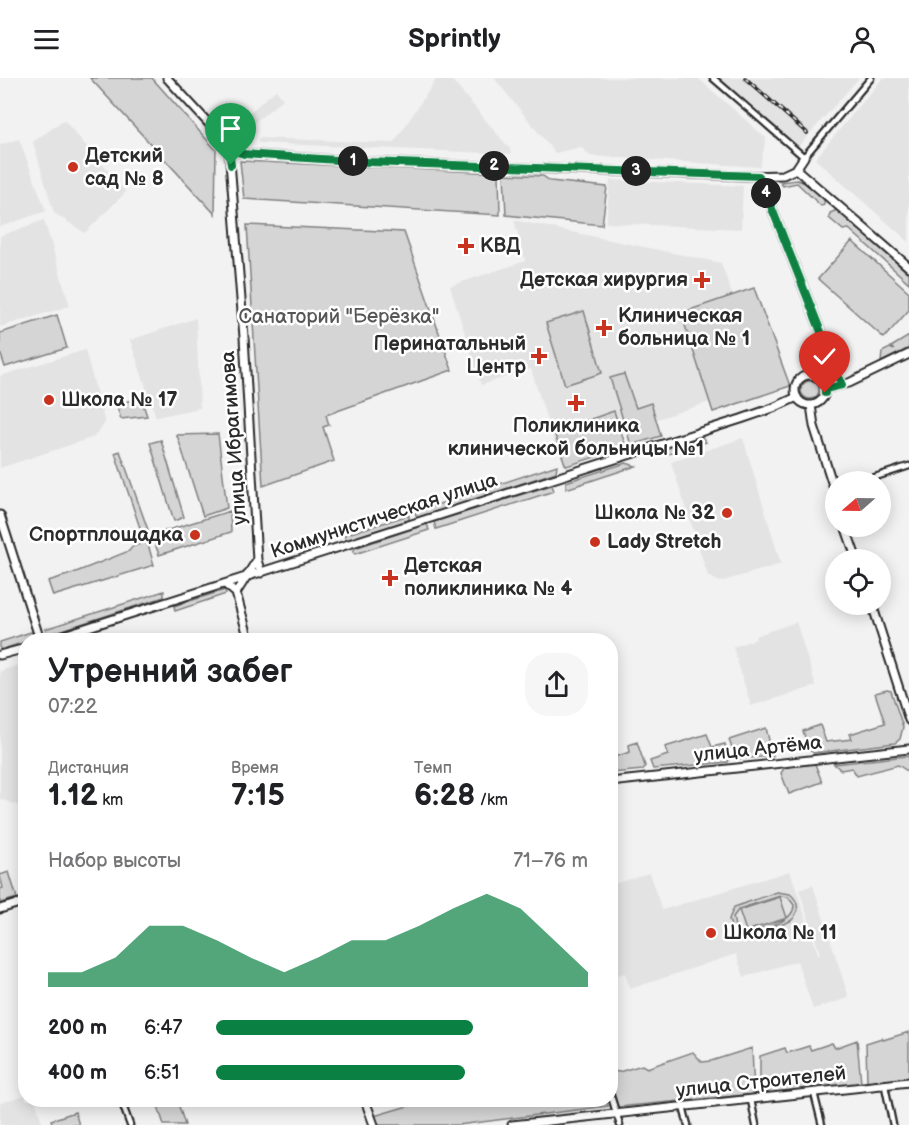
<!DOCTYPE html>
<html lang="ru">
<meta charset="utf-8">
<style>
:root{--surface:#fff;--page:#f6f6f6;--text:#202124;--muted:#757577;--accent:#0b8043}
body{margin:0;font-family:"Balsamiq Sans",sans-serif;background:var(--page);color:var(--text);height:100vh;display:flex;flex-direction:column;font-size:22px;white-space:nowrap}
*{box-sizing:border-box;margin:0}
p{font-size:20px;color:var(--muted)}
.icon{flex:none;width:33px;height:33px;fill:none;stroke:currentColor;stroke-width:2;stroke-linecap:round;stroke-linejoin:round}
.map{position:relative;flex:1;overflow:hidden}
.sheet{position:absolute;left:18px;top:555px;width:600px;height:474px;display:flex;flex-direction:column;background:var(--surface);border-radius:24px;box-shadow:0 3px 15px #0003}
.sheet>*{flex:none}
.needle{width:39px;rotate:250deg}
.tools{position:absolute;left:825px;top:393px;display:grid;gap:12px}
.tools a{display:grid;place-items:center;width:66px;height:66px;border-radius:50%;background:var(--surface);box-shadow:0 3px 15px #0003;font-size:30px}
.pin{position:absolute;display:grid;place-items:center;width:51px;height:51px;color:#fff;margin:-62px -26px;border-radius:50% 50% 50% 0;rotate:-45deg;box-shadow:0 0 6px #0007}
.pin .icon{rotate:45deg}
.km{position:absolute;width:30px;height:30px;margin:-15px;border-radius:50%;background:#222;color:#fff;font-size:16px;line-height:30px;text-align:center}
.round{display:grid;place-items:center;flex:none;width:63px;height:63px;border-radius:24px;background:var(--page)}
.headline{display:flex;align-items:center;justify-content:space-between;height:102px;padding:0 30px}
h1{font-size:33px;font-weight:700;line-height:45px}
.metrics{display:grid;grid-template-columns:repeat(3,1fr);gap:9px;height:102px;padding:6px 30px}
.metrics div{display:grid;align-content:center}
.metrics b{font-size:30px;font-weight:700}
.metrics small{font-size:16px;font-weight:400}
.metrics p{font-size:16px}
.chart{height:168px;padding:12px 30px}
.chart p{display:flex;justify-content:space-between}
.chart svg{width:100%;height:108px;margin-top:6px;fill:var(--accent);opacity:.7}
ul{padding:0 30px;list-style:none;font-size:20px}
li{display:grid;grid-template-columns:96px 72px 1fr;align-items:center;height:45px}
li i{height:15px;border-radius:8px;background:var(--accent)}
header{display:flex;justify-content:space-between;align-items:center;height:78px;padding:0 30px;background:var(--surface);font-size:27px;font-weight:700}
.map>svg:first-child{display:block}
.built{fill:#e3e3e3}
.green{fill:#d5d5d5;stroke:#808080;stroke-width:1.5;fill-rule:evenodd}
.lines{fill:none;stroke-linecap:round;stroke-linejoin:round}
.street-casing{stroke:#2b2b2b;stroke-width:9}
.secondary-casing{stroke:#2b2b2b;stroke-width:11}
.street{stroke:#fff;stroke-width:4.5}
.secondary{stroke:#fff;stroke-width:7}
.rail-casing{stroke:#2b2b2b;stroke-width:4}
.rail{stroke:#fff;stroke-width:1.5;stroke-dasharray:4.5;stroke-linecap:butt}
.route-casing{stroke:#fff;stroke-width:12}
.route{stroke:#0b8043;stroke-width:8}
.poi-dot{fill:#c8321e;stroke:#fff;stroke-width:2}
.labels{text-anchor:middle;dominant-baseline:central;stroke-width:5;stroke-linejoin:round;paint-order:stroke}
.poi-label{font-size:20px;font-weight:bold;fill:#2b2b2b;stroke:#fff;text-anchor:start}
.park-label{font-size:20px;fill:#565656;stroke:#fff}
.street-label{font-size:20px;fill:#2b2b2b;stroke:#fff}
</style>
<header><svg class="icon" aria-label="menu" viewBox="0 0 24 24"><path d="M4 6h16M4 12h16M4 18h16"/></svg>Sprintly<svg class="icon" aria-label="person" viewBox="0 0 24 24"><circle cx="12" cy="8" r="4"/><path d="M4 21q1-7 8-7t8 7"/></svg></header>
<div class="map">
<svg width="909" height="1047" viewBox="0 0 909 1047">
<rect width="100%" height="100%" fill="#f2f2f2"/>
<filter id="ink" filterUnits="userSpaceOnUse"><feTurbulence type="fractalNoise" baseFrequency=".0167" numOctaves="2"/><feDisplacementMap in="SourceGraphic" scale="12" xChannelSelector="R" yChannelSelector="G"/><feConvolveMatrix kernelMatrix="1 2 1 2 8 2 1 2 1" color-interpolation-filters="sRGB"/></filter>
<g filter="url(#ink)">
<path class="built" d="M437,0h13l60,71 1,5 -253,-11v-5l136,5z
M494,0h204l68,60 -6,29 -170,-11 -9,-9 -26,6z
M719,0h140l-61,69z
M883,0h26v164l-94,-83z
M276,12l7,9 -40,33 -6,-9z
M64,42l62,72 -41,41 -31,-20 -21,-71z
M19,61l27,72 -46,16v-82z
M610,102l133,6 -2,43 -135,-6z
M44,142l26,86 -70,21v-91z
M514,142l207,43 43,121 -207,68 -26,-83 -50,16 -31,-99 75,-25z
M196,240l4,90 -44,9 -26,-77z
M85,272l20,73 -11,14 -94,31v-92z
M743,360l38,126 -61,18 -12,-6 -37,-114z
M796,544l20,64 -65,20 -18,-59 23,-8 -1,-3z
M25,585h1l-1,148 -2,-4 -23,-8v-128z
M790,793l28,83h2l-21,-64 14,-5 36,113 -36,11 -16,-48 -53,16 -8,-23 -106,35 -5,-16 -14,4v-92l38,-12 13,37z
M25,1017l1,5h9l8,25h-43v-22z"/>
<path class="green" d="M90,0h62l64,72 -1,64z
M240,83l259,12 1,42 -256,-16z
M504,96l39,2 7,5 57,6 -5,38 -96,-10z
M797,102l11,4 16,15v6l-3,1 -24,-23 -14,3 -3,-4z
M837,132l72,64v9l-60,-54 -6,1 -14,-12 1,-5z
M247,147l157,7 48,138 -126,45 3,10 -6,2 11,34 -71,25z
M852,163l57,51v18l-25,28 -66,-59z
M754,210l36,98 -77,26 -32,-99z
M584,233l18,62 -37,12 -19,-62z
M57,237l10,33 -62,19 -5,-15v-19z
M909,258v12l-28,14 1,-10 8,-4 4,2 -3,-3z
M624,296l12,34 15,-5 10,33 -30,9 -21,-67z
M801 312a9 9 0 1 1 18 0a9 9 0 1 1-18 0Z
M141,320l6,18 -26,3 -5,-15z
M614,333l12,36 -59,19 -2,-2 -11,-32z
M218,356l9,74 -24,8 -25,-78 -2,-3z
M702,359l4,5 -41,13 1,-6z
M161,362l23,77 -10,4 -24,-78z
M120,373l28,79 -7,1 -26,-78z
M626,385l10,3 -70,23v-7z
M557,387l-1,7 -9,3 -130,43 -2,-6z
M552,407l2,6 -118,38 -2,-7z
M230,433l1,21 -72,23 -7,-20z
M409,437v5l-63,20 -2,-5z
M427,446l2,6 -74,24 -2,-2 2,-4z
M147,463l7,24 -101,31 -5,-15 23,-7 58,-23 3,-4z
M225,512l1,4 -51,17 -1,-5z
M164,513v6l-117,38 -2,-6z
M34,553v8l-34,11v-8z
M887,612l4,1 12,36 -3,12 -5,4 -81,10 -5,-3 -6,-19 17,-6 6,17 26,-3 -2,-5 35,-11 -10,-30z
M766,650l7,28 -37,3 -7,-19z
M707,656l5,13 13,-3 4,16 -1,2 -75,7 -3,-8 18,-6 -3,-8z
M637,664l8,24 -2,4 -32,3v-15l19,-6 -1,-7z
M907,678l2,1v21l-2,-7 -9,-6 -41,11 -5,-8 -11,2 -7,-6z
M815,686l7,18 -33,12 -8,-21 4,-6z
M9,794l8,26 -17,5v-14l3,-1 -3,-13z
M777,814l13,2c9,7 10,17 2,26 -7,4 -15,6 -23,9 -16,5 -36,13 -40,-10l5,-12zM780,818l8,1 6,8c0,19 -33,23 -48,27l-5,-1 -6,-4 -2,-10 6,-8z
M780,819l7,21 -41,13 -7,-21z
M909,954v46l-42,4 -1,-39 16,-5 1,2z
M857,962l4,43 -101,12v-39l25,-8 2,5 22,-7 2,4 21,-7 3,5z
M752,970l2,46 -137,13 -6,-19 -1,-20 2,3 7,1 23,-7 5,3 46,-16 9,10 9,-1z
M156,1022h21l8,25h-21z
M428,1022h178l2,6 -150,19h-81l-3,-9z
M75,1034l4,13h-26l-2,-5z"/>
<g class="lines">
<g class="street-casing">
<path id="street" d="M713,0l91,79 67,-79
M860,404l49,-16
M885,1008l8,39
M610,1015l10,32
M814,1015l8,32
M121,1022l9,25
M751,1022l5,25
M683,1029l5,18"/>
</g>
<g class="secondary-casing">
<path id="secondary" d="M167,0l55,60 7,11 15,5 125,8 377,14 37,-1 13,-6
M229,71l15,188 13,223 4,13
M796,91l113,98
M796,91l8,-12
M759,98l83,209
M795 312a15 15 0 1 1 30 0a15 15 0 1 1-30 0Z
M825,311l24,-6 60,-29
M811,327l3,21 22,69
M0,437l40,125
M845,448l12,34
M225,506l11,9 13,47
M236,515l21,-33
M872,526l37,116
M48,562l693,-221 32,-11 24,-11
M0,577l26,-7
M610,704l299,-33
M0,831l26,-8
M365,1022l9,25
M512,1047l397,-43"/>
</g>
<use href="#street" class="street"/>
<use href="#secondary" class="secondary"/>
<g class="rail-casing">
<path id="rail" d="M745,0l62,55"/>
</g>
<use href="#rail" class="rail"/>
</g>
</g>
<g class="lines" filter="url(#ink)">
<g class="route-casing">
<path id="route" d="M231,87l-2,-16 15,5 125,8 390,14 83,209 -17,4v4"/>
</g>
<use href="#route" class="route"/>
</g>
<g class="poi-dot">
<circle cx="73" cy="89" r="6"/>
<path d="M463 159h6v6h6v6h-6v6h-6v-6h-6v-6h6z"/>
<path d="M699 193h6v6h6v6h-6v6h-6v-6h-6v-6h6z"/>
<path d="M601 241h6v6h6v6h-6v6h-6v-6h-6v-6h6z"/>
<path d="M536 269h6v6h6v6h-6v6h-6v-6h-6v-6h6z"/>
<circle cx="49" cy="322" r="6"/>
<path d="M573 316h6v6h6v6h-6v6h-6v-6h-6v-6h6z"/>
<circle cx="727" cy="435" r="6"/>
<circle cx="195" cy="457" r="6"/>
<circle cx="595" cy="464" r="6"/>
<path d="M387 491h6v6h6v6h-6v6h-6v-6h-6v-6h6z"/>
<circle cx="711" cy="855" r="6"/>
</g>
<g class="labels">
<g class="poi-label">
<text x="85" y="78">Детский<tspan x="85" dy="23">сад № 8</tspan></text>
<text x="480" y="168">КВД</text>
<text x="688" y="202" text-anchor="end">Детская хирургия</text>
<text x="618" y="238">Клиническая<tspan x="618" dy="23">больница № 1</tspan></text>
<text x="526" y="266" text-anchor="end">Перинатальный<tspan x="526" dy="23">Центр</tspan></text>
<text x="61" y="322">Школа № 17</text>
<text x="576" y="348" text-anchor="middle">Поликлиника<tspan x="576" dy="23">клинической больницы №1</tspan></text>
<text x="715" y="435" text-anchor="end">Школа № 32</text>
<text x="183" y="457" text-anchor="end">Спортплощадка</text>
<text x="607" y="464">Lady Stretch</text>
<text x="404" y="488">Детская<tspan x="404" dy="23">поликлиника № 4</tspan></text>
<text x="723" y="855">Школа № 11</text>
</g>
<g class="park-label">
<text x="339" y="239">Санаторий "Берёзка"</text>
</g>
<g class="street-label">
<text transform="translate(234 360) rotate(-94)">улица Ибрагимова</text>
<text transform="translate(384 438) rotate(-18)">Коммунистическая улица</text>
<text transform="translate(758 671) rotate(-6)">улица Артёма</text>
<text transform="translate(761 1004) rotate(-6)">улица Строителей</text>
</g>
</g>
</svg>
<div class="tools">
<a><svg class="needle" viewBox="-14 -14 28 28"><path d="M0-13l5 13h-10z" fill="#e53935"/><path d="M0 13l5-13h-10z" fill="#757577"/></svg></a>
<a><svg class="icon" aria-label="locate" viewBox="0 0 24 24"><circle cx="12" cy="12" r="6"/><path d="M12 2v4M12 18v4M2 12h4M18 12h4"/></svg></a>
</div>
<div class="pin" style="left:231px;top:87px;background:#1e9e55"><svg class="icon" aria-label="arrive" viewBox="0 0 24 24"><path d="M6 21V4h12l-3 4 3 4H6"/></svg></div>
<div class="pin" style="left:825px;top:315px;background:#d93025"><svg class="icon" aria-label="check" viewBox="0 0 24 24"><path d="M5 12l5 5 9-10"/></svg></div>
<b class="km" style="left:353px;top:83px">1</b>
<b class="km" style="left:494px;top:88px">2</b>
<b class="km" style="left:636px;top:93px">3</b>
<b class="km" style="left:766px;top:115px">4</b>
<section class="sheet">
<div class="headline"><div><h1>Утренний забег</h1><p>07:22</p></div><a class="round"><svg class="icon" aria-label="share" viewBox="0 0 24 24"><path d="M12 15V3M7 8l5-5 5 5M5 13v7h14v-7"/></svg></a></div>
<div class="metrics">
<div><p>Дистанция</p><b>1.12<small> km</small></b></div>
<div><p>Время</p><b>7:15</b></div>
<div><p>Темп</p><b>6:28<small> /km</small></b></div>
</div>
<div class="chart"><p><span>Набор высоты</span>71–76 m</p>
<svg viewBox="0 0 160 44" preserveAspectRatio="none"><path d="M0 44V38L10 38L20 32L30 19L40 19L50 25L60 32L70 38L80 32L90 25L100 25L110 19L120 12L130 6L140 12L150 25L160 38V44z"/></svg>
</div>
<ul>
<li><b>200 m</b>6:47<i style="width:69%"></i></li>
<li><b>400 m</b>6:51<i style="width:67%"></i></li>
</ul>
</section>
</div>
